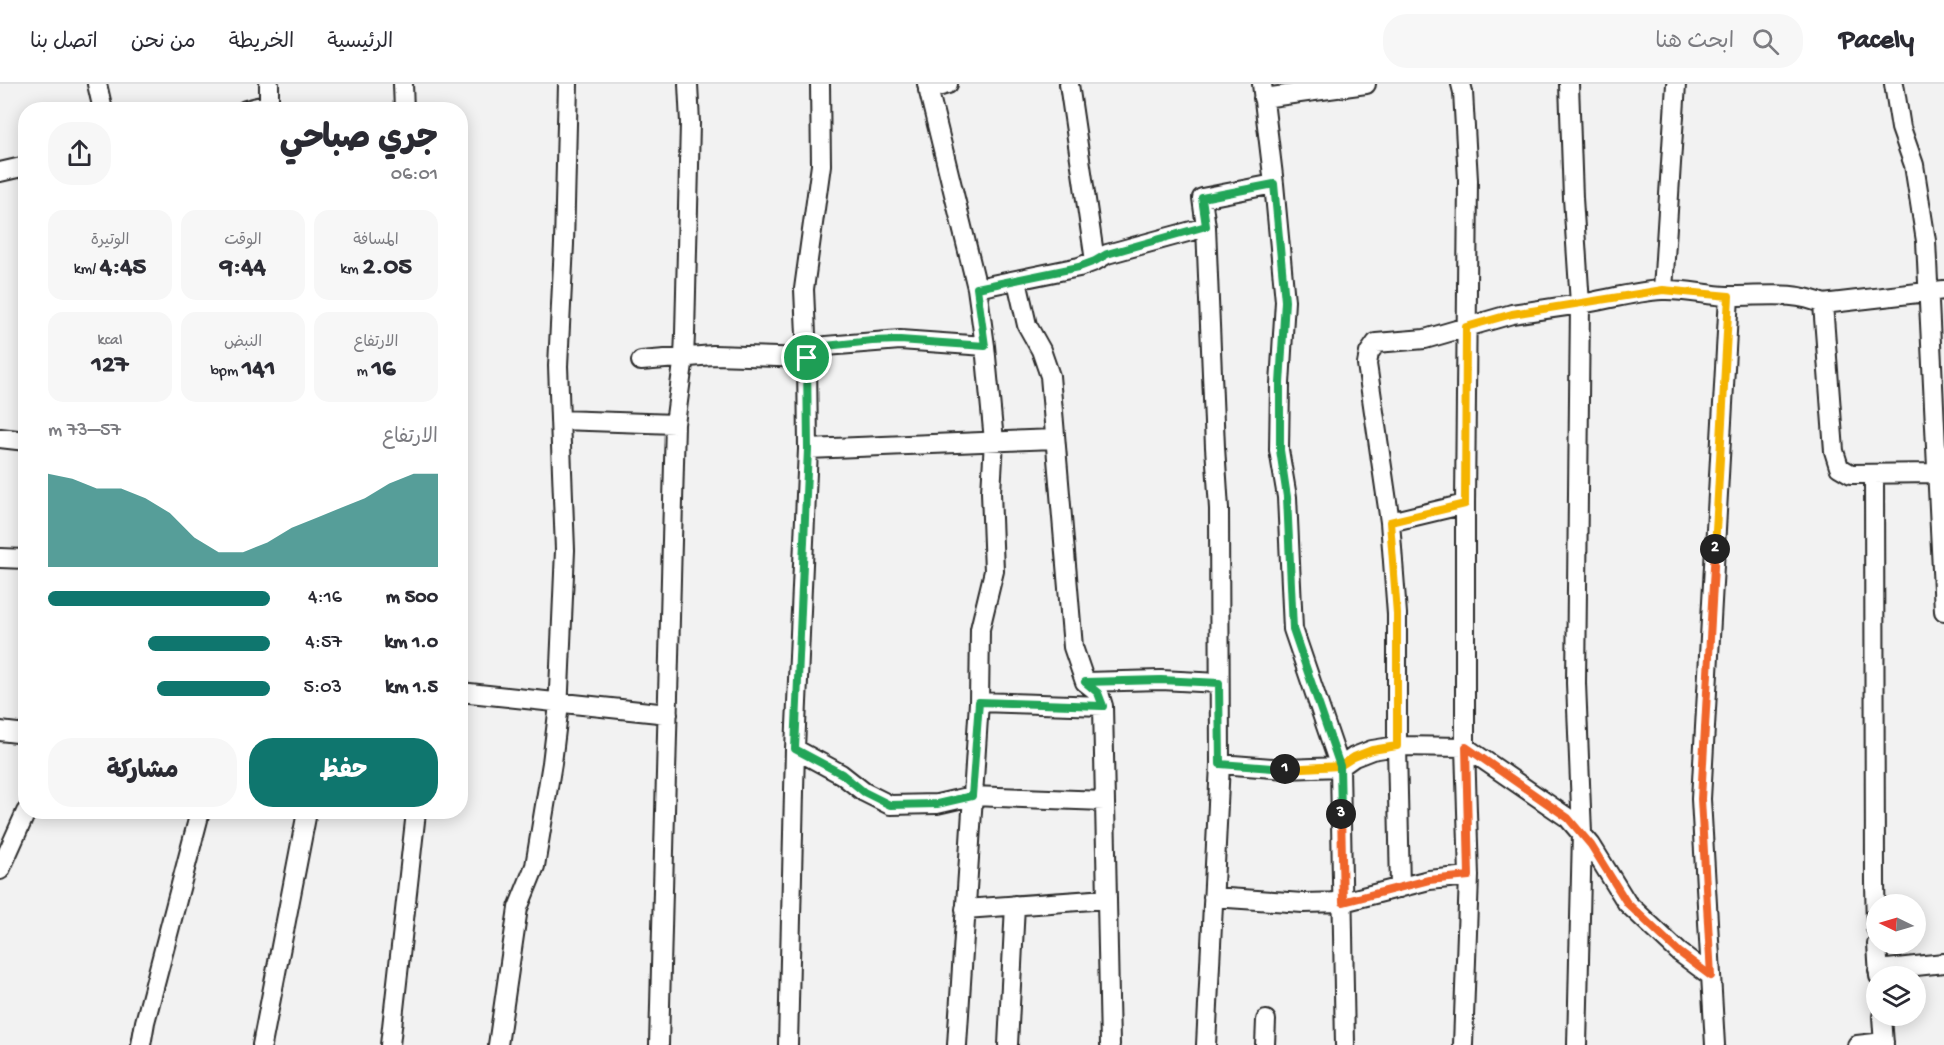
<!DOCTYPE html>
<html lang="ar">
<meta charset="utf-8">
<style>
:root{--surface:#fff;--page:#f7f7f7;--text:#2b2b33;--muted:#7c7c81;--line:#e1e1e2;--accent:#0f766e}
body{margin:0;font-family:"Gochi Hand","Playpen Sans Arabic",sans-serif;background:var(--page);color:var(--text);direction:rtl;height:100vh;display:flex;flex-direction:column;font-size:22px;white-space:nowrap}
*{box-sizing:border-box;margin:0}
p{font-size:20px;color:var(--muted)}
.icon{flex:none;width:33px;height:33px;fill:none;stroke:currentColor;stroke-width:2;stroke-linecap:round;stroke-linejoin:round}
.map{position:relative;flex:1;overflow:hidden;direction:ltr}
.panel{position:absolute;left:18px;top:18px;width:450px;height:717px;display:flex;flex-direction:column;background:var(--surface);border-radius:24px;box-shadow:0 3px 15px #0003;direction:rtl}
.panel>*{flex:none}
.needle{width:39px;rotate:275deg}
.fabs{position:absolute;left:1866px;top:810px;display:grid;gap:12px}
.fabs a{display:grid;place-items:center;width:60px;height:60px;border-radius:50%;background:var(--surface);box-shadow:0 3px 15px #0003;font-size:30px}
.pin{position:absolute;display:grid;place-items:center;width:51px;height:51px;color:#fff;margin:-26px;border:3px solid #fff;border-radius:50%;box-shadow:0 2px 6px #0007}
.km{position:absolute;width:30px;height:30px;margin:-15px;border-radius:50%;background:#222;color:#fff;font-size:16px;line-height:30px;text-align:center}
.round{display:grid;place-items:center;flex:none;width:63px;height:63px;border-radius:24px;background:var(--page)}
.head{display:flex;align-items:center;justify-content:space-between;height:102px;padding:0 30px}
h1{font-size:33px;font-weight:800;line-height:45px}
.metrics{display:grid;grid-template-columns:repeat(3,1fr);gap:9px;height:102px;padding:6px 30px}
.metrics div{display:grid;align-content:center;border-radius:15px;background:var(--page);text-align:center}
.metrics b{font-size:26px;font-weight:800}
.metrics small{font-size:16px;font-weight:400}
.metrics p{font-size:16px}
.chart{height:168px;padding:12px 30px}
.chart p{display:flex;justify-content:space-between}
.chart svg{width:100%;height:108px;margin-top:6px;fill:var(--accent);opacity:.7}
.button{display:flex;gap:12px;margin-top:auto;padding:12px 30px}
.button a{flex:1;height:69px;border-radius:24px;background:var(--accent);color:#fff;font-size:24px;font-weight:800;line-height:69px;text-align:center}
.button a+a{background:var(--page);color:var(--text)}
ul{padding:0 30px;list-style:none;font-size:20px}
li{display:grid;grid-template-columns:96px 72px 1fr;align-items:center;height:45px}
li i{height:15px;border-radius:8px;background:var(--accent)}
header{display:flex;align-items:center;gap:36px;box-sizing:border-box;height:84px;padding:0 30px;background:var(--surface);border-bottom:2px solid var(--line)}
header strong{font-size:28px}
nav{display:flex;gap:33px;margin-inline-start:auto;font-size:21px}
.search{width:420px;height:54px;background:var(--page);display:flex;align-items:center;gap:15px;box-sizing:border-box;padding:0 21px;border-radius:24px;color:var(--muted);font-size:22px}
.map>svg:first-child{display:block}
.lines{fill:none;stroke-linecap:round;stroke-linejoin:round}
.minor-casing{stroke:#2b2b2b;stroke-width:22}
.minor{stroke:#fff;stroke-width:18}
.split-1-casing{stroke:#fff;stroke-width:12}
.split-2-casing{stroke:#fff;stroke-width:12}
.split-3-casing{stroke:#fff;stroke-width:12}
.split-4-casing{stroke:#fff;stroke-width:12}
.split-1{stroke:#22a559;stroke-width:8}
.split-2{stroke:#f5b400;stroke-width:8}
.split-3{stroke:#f0652b;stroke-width:8}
.split-4{stroke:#22a559;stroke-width:8}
</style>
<header>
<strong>Pacely</strong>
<div class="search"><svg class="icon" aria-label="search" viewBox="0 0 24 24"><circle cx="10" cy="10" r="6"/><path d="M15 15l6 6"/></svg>ابحث هنا</div>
<nav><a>الرئيسية</a><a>الخريطة</a><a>من نحن</a><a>اتصل بنا</a></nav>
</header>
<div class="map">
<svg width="1944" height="961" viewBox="0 0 1944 961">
<rect width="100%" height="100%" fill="#f2f2f2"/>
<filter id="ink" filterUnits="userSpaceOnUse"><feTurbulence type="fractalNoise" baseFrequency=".0167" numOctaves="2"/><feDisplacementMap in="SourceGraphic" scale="12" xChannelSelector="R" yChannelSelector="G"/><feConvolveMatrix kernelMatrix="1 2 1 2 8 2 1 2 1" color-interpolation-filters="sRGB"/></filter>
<g filter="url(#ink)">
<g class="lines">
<g class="minor-casing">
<path id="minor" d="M97,0l6,26
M403,0l1,26
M927,0l50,204 102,-21 16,-6 12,-7 99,-27
M1069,0l26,177
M1461,0l2,8 5,88 -3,324v243l4,129 -6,169
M1569,0l4,114 7,106c25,-4 58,-13 82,-14 22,-1 44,5 65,6 33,1 66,-6 96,8l121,-14
M1894,0l7,44 13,37 12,76 18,370
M928,6l20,-6
M1263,14l103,-14
M246,26l23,-6
M269,26v-26
M0,88l26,-6
M1274,100l11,117 -5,83 -1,66 8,47 6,132 47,138 5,278
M1017,197l10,44 14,25 9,26 23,271 12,35 14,11 4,13 7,339
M1663,206l13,-206
M1823,220l11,147 5,16 12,7 86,-1
M641,277l72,-6 94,3 19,-12 74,-6 85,6
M560,336l115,4
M0,354l26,3
M808,365l247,-10
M1874,390l1,409 1,45
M1390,438l75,-18
M0,474l26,1
M1085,598l76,-2 58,3
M460,608l208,22
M979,618l124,4
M0,647l26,3
M795,665l46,25 23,18 26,13 47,-1 35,-8 132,5
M1220,680l66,5 54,-2 14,-10 18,-7 25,-4 68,1 103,71 23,27 36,58 52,49 32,24
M0,786l26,-58
M1400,804l-3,-142v-132l-7,-92 -23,-158 2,-11 7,-10 49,-4 87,-25 68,-10 -4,379 6,150 -5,212
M1213,813l90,6 40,-1 86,-22 40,-4
M965,825l142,-10
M1877,860l2,32
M1878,886l66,-7
M1882,932l2,29
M141,961l4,-23 55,-210
M262,961l45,-233
M390,961l26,-233
M498,961l20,-137 17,-42 17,-103 6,-50 7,-163 -7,-184 6,-122 4,-160
M659,961l16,-621 9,-68 1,-22 5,-211 -2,-39
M788,961l7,-296 13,-300 -1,-91 -3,-69 17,-124 -1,-81
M957,961l22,-343 1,-73 14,-58 -3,-79 3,-51 -9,-95 -8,-58
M1008,961l7,-140
M1206,961l14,-281 -1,-255 -4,-62 -9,-220 -4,-29 72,-14 -12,-100
M1265,961l1,-25
M1715,961l-14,-246 28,-503
M1857,961l27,-3"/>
</g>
<use href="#minor" class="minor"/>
</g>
</g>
<g class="lines" filter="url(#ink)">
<g class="split-1-casing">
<path id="split-1" d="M807,274l1,91 -13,300 47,25 22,18 26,13 47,-1 35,-8 7,-94 124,4 -5,-13 -13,-11 76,-2 58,3 1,81 65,5"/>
</g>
<g class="split-2-casing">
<path id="split-2" d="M1285,685l55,-3 14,-9 18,-7 25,-4v-132l-7,-92 75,-18 1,-177 46,-13 151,-24 66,6 -14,253"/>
</g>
<g class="split-3-casing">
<path id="split-3" d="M1341,730l2,88 86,-22 40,-4 -3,-129 102,71 23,27 36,58 52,49 32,24 -10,-177 14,-250"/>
</g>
<g class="split-4-casing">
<path id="split-4" d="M807,274l19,-12 46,-5 28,-1 85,6 -8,-58 102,-21 16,-6 12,-7 99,-28 -4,-28 72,-14 11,117 -5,83v66l7,47 6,132 47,137 1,48"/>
</g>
<use href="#split-1" class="split-1"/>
<use href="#split-2" class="split-2"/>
<use href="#split-3" class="split-3"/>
<use href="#split-4" class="split-4"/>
</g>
</svg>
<div class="fabs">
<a><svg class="needle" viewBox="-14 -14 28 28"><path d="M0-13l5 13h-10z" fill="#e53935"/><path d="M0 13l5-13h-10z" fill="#7c7c81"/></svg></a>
<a><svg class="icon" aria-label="layers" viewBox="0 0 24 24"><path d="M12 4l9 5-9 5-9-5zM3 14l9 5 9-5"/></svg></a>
</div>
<div class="pin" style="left:807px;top:274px;background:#1e9e55"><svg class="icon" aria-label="arrive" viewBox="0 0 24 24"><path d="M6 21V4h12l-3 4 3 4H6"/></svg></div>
<b class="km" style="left:1285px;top:685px">1</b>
<b class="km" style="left:1715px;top:465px">2</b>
<b class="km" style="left:1341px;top:730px">3</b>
<section class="panel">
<div class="head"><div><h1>جري صباحي</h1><p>06:01</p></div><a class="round"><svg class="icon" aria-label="share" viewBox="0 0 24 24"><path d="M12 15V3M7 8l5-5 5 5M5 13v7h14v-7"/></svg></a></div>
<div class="metrics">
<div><p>المسافة</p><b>2.05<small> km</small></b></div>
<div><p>الوقت</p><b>9:44</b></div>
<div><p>الوتيرة</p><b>4:45<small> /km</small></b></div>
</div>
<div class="metrics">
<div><p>الارتفاع</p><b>16<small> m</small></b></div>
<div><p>النبض</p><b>141<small> bpm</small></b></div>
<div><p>kcal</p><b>127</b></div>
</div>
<div class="chart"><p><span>الارتفاع</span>57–73 m</p>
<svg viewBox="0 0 160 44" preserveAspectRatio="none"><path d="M0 44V6L10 8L20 12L30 12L40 16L50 22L60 32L70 38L80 38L90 34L100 28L110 24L120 20L130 16L140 10L150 6L160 6V44z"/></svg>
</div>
<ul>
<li><b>500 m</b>4:16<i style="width:100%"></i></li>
<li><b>1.0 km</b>4:57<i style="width:55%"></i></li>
<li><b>1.5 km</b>5:03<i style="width:51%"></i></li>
</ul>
<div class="button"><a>حفظ</a><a>مشاركة</a></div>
</section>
</div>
